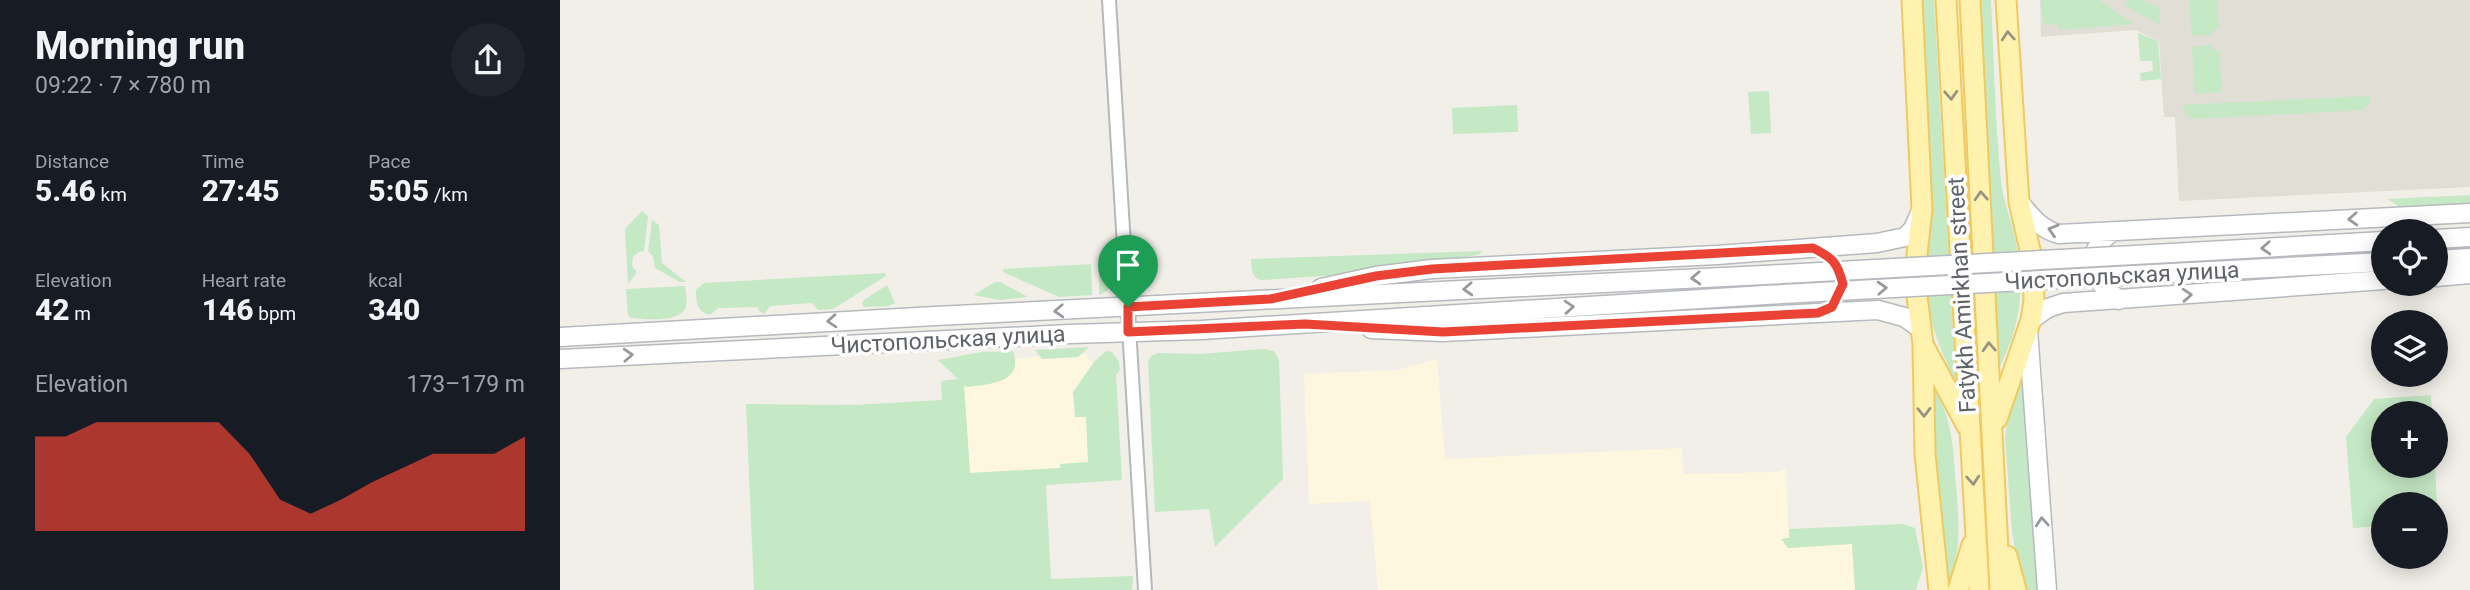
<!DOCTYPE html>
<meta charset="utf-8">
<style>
:root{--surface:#171b24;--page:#20242c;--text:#f1f3f6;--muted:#9ea1a6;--accent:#ea4335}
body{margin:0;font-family:Roboto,sans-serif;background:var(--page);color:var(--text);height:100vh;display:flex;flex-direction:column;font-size:26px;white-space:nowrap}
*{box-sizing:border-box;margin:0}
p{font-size:23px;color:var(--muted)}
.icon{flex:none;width:38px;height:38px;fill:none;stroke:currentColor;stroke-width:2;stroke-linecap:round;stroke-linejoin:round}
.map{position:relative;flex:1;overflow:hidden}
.details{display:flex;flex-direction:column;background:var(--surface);width:560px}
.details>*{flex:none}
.controls{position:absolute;left:1811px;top:219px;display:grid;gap:14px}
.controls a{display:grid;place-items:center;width:77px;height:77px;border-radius:50%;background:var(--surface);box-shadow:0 4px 18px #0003;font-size:35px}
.pin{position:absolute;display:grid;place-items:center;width:60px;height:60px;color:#fff;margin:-72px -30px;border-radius:50% 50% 50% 0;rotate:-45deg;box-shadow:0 0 7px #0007}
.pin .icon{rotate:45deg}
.round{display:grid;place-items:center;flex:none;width:74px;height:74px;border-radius:37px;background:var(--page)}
.headline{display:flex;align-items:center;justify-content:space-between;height:119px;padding:0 35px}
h1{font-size:38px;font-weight:800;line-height:52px}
.figures{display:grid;grid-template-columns:repeat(3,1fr);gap:10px;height:119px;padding:7px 35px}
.figures div{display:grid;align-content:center}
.figures b{font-size:30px;font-weight:800}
.figures small{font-size:19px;font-weight:400}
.figures p{font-size:19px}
.chart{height:196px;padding:14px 35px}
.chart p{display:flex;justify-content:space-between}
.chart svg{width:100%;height:126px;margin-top:7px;fill:var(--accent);opacity:.7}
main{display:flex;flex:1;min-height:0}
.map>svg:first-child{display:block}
.commercial{fill:#fef7e0}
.education{fill:#e1ded6}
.green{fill:#c5e8c5}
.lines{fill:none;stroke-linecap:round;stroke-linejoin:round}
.street-casing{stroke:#b5b8bc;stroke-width:16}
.secondary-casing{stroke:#b6babf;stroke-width:21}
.primary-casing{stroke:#f2c960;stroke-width:23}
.street{stroke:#fff;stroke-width:12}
.secondary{stroke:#fff;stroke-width:18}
.primary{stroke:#fff2af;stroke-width:19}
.secondary-bridge-casing{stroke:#b6babf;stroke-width:21;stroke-linecap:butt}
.secondary-bridge{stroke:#fff;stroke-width:18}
.oneway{stroke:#979581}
.oneway2{stroke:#979a9d}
.route-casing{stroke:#fff;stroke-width:14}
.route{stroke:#ea4335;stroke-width:9}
.labels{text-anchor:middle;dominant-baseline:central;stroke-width:7;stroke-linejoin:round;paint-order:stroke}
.street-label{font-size:23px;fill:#5f6368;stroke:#fff}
</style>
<main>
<section class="details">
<div class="headline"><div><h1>Morning run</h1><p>09:22 · 7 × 780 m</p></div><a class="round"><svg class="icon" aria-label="share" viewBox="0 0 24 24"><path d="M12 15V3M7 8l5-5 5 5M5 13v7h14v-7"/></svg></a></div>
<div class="figures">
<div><p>Distance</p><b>5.46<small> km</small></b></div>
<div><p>Time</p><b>27:45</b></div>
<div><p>Pace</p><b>5:05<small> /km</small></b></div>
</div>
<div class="figures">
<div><p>Elevation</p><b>42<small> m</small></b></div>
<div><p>Heart rate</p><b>146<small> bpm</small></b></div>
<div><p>kcal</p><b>340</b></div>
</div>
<div class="chart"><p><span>Elevation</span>173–179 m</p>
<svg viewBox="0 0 160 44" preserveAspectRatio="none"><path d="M0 44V11L10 11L20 6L30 6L40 6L50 6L60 6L70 17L80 33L90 38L100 33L110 27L120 22L130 17L140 17L150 17L160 11V44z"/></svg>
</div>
</section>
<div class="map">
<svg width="1910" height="590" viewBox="0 0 1910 590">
<rect width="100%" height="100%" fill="#f1efe8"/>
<path class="commercial" d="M524,353l9,10 -20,29 13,25 3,45 -29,6 -90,5 -6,-87 32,-3 18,-16 2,-8 23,-3 4,3 35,-2z
M877,359l8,100 237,-11 1,26 93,-2 10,-3 3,69 -7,1 7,9 63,-4 3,46h-477l-8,-89 -61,3 -5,-130 93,-4z"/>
<path class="education" d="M1480,0h430v187l-291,14 -4,-84h-11l-5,-76 -24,-11 -94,7z"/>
<path class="green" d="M1360,0h14l22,383c-20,-43 -35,-79 -31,-128 2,-25 8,-48 7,-74 -2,-60 -8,-121 -12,-181z
M1416,0h15c3,60 4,121 10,181 2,20 10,37 14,57 11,52 6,91 -20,138z
M1481,0h58l35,24 -75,6 -1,-6 -15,1z
M1569,0h11l19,7 1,18 -36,-20z
M1629,0h28l2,28 -5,2 -4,5 -18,1z
M1578,33l20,8 3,38 -20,2 -1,-8 13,-2 -1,-10h-12z
M1650,45l4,5 5,1 3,41 -27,2 -3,-47z
M1209,91l2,42 -20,1 -3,-42z
M1810,96v6l-7,8 -168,9 -8,-3 -5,-11z
M957,105l1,27 -65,2 -1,-26z
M1910,195v11h-72l-10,-7z
M82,211l6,5 -4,35 -6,1 -5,5 -1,9 5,6 -9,12 -3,-55z
M92,220l7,5 3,38 24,19h-6l-25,-14 -2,-12 -5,-5z
M923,251l-5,4 -140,20 -75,5c-12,-1 -11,-11 -12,-21z
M539,263h16c0,15 0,26 -16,32z
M531,264l1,31 -33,2 -56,-25 1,-3z
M325,273l1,3 -53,33 -15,1 -6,-7 -42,3 -6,8 -5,-3 -1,-4 -40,1 -8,7c-13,-3 -14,-13 -14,-25l8,-7z
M435,282h5l28,15 -28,3 -26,-5z
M327,285l8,18 -7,3 -24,1 -2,-3 2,-4z
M125,286c1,7 3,17 0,23 -8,14 -40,10 -54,9l-3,-3 -2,-26z
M529,347l-11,10 -36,2 -7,-9z
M703,349l11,2 5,9 4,119 -68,68 -6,-38 -54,3 -7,-151 4,-6 6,-2 43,1z
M453,351c11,32 -23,33 -46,36l-3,-2 6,88 90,-5v-4l28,-2 -2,-45h-11l-2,-25 22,-31 11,-10 6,1 7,10 1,8 -4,5 6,105 -76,5 5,94 82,-3 -1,14h-378l-8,-186 108,1 88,-5 -1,-19 17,-2 -20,-19 44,-8z
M1462,366l4,18 11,206h-15l-10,-58 -7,-95 6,-37z
M1373,381c5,13 12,27 15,41 5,18 6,36 7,54 4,40 7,76 -7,114l-14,-162z
M1871,395l1,18h-48v53h51l3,58h-2v-20h-52l-1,22 -30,2 -7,-91 28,-38z
M1343,524l12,4 8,39 -7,23h-61l-3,-46 -64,4 -7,-9 8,-1v-9z"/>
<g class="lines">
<g class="street-casing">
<path id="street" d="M549,0l36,590"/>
</g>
<g class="secondary-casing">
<path id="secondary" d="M1459,202c12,14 21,27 40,32l411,-21
M1552,232c-15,11 -28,30 -14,48 5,7 14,14 21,20
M1876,239l34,-2
M1611,253l213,-12
M1876,260l34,-2
M1612,273l212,-11
M1876,277l34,-3
M761,288l55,-12 56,-7 285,-14 160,-12 28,-6 8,-8 7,-16
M1471,320l17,-12 15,-5 321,-23
M811,329l72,3 435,-22 26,7 16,11
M1468,330l19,260
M0,337l375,-21 829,-41
M0,359l510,-25 131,-4 564,-35"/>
</g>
<g class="primary-casing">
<path id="primary" d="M1352,0l10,209 -5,45 -1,34 7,56 2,110 14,136
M1386,0l33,590
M1410,0l30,590
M1365,348l42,78
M1437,419l34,-99 3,-19 -1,-38 -14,-61 -13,-202
M1447,556l9,34
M1398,590l14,-45"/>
</g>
<use href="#street" class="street"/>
<use href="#secondary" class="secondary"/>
<use href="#primary" class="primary"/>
<g class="secondary-bridge-casing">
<path id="secondary-bridge" d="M1204,275l407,-22
M1205,295l407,-22"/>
</g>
<use href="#secondary-bridge" class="secondary-bridge"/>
</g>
<defs><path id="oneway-chevron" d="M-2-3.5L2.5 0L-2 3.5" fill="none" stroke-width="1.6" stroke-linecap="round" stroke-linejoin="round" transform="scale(1.75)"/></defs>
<g class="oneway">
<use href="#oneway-chevron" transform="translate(1448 36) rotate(-94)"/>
<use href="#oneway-chevron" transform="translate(1391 95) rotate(87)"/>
<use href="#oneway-chevron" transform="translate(1421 196) rotate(-93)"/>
<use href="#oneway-chevron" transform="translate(1429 347) rotate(-93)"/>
<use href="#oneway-chevron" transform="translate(1364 412) rotate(89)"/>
<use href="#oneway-chevron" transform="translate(1413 480) rotate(86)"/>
</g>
<g class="oneway2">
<use href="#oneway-chevron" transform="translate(1793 219) rotate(177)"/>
<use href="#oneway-chevron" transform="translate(1493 230) rotate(-163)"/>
<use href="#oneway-chevron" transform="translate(1706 248) rotate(177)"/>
<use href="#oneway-chevron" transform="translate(1136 278) rotate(177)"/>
<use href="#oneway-chevron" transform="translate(1322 288) rotate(-3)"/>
<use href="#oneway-chevron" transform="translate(908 289) rotate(177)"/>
<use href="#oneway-chevron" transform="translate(1627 295) rotate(-4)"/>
<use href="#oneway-chevron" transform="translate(1009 307) rotate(-4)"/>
<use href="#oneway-chevron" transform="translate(499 311) rotate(177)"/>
<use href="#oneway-chevron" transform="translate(272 321) rotate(176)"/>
<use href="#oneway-chevron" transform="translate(68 355) rotate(-3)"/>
<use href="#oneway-chevron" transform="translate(1482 522) rotate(-94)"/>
</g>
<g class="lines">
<g class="route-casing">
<path id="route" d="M1253,248c20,10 24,14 30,36l-11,23 -14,6 -375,19 -138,-8 -177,8v-25l142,-8 106,-23 56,-7z"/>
</g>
<use href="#route" class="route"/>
</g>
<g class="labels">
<g class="street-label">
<text transform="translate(1562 276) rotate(-3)">Чистопольская улица</text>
<text transform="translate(1402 295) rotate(-93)">Fatykh Amirkhan street</text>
<text transform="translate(388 340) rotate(-3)">Чистопольская улица</text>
</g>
</g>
</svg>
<div class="controls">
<a><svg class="icon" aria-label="locate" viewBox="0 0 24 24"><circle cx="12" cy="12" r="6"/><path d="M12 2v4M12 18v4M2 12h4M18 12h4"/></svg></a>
<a><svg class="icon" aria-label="layers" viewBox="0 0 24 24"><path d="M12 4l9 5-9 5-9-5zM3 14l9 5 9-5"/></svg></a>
<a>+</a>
<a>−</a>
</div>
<div class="pin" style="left:568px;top:307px;background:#1e9e55"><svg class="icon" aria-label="arrive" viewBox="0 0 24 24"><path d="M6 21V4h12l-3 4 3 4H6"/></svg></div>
</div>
</main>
